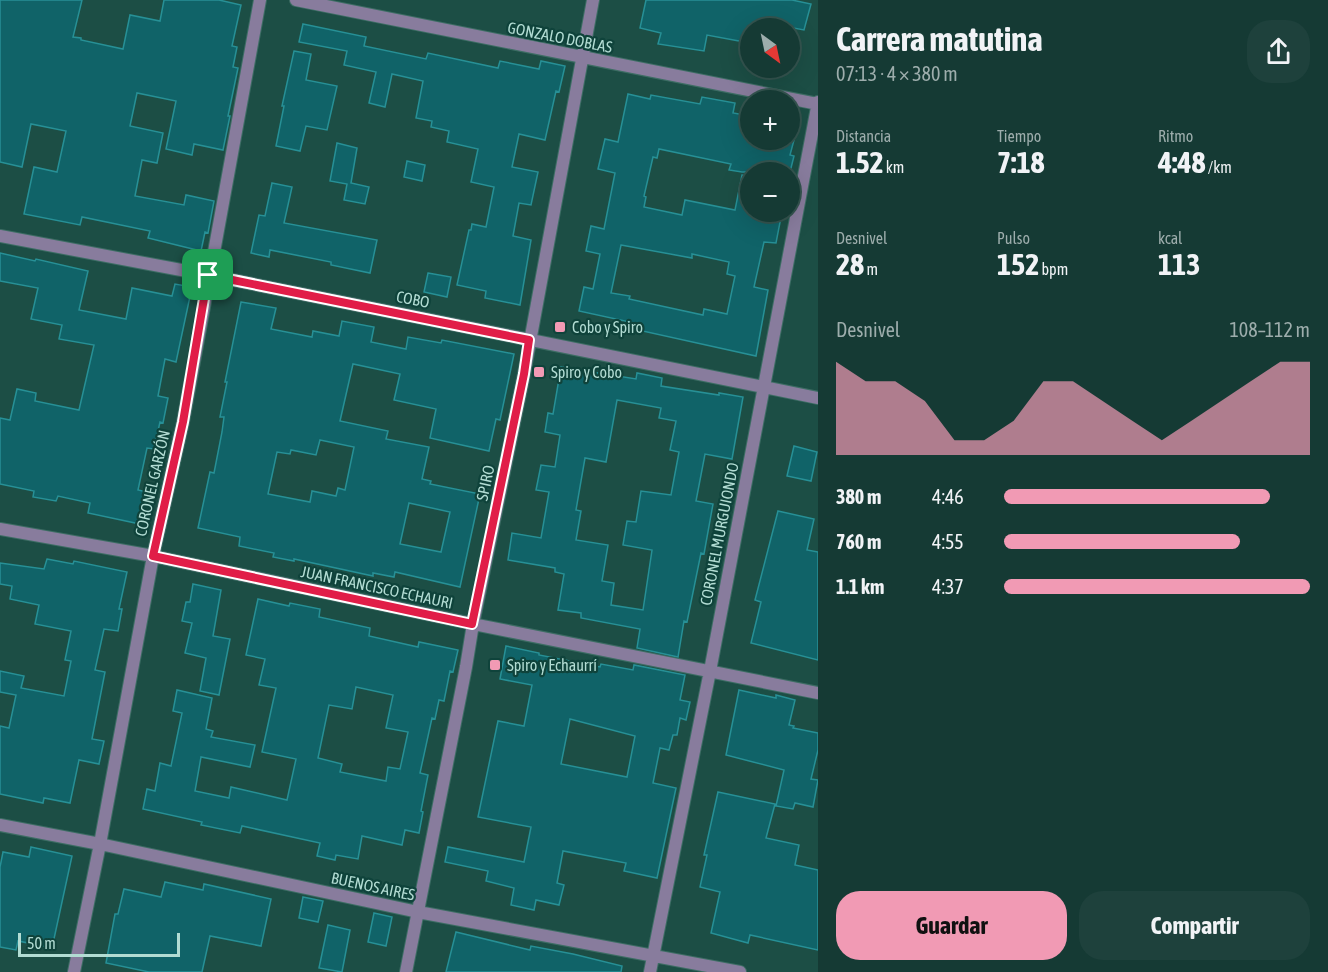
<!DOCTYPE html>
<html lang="es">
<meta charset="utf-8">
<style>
:root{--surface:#153a34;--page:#1e413c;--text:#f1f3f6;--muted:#9dadac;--line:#34544f;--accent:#f19ab4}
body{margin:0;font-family:"Asap Condensed",sans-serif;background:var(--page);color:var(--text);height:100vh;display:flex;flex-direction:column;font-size:22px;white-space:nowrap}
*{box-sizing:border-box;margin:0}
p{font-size:20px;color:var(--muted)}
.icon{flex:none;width:33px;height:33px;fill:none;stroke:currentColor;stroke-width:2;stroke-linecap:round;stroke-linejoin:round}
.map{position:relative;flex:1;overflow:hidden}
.panel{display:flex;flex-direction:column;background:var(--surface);width:510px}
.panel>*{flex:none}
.needle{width:39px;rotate:147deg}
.tools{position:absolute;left:740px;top:18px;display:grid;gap:12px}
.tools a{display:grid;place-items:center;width:60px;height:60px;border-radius:50%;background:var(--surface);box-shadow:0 6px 24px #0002,0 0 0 2px var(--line);font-size:30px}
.scale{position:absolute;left:18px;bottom:15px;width:162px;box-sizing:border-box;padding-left:6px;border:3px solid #b2dcd3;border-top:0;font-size:16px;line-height:21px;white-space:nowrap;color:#b2dcd3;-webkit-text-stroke:4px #0f433b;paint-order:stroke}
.pin{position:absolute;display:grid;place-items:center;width:51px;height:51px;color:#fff;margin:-26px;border-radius:12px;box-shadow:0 3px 9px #0006}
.round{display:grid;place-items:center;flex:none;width:63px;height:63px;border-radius:24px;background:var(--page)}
.summary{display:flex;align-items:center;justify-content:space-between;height:102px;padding:0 18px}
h1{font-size:33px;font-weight:700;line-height:45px}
.stats{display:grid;grid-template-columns:repeat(3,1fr);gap:9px;height:102px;padding:6px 18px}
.stats div{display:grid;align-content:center}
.stats b{font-size:30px;font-weight:700}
.stats small{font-size:16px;font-weight:400}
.stats p{font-size:16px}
.chart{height:168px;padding:12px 18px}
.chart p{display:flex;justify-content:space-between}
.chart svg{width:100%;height:108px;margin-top:6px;fill:var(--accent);opacity:.7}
.button{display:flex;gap:12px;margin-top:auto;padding:12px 18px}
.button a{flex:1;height:69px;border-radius:24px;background:var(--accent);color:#111;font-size:24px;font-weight:700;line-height:69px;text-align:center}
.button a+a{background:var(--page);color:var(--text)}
ul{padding:0 18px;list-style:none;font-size:20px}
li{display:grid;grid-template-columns:96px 72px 1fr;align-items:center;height:45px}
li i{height:15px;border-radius:8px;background:var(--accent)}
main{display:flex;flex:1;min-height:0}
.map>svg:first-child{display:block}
.building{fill:#106368;stroke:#279096;stroke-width:1.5;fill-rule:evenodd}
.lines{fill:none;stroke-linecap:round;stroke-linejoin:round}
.minor-casing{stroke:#3d6d64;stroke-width:14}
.minor{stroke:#887c9d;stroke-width:12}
.route-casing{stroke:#fff;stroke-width:12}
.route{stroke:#e11d48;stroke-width:8}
.poi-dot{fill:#f19ab4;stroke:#0f433b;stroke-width:2}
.labels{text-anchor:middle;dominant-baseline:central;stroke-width:4.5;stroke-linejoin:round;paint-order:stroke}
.street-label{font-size:16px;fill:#b2dcd3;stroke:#0f433b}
.poi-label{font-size:16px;fill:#b2dcd3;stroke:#0f433b;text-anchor:start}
</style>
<main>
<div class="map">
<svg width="818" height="972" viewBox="0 0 818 972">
<rect width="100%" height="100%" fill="#1c4e45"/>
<path class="building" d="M0,0h82l-9,37 8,1v2l42,9 7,-34 30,6 4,-21h55l22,5 -9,41 5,1 -4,20 5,1 -10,48h2l-7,34 -29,-6 -2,11 -26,-6 10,-48 -39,-8 -7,33 33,7 -6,30 -15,-3 -7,36 49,9 2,-10 28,6 -6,32 -3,-1 -4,19 -53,-13 2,-7 -68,-14 -2,8 -56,-11 10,-47 23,5 9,-41 -35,-7 -9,43 -22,-5z
M646,0h146l19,4 -7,26 -32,-6 -1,4h-21v15l-43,-8 -3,16 -46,-7 3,-11 -21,-5z
M303,24l63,13 -2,9 62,13 2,-6 70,15 2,-7 39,8 2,-8 24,5 -6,26 -3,-1 -11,49 -26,-6 -7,33 26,5 -7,33 -12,-2 -6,33 18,4 -11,65 -35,-7 1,-7 -29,-6 12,-55h2l1,-6 14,3 8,-40 -23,-5 7,-33 -31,-7 2,-11 -18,-4 1,-6 -16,-3 7,-37 -31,-7 -7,33 -16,-4 7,-31 -32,-7 3,-14 -48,-9z
M294,51l17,3 -5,26 31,6 -10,44 -21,-4 -6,25 -24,-5 8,-40h-2z
M628,94l22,5 1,-4 49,9 2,-7 33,6 -2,10 17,3v24h44l-4,15 4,1 -4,16h-48l-13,-2 2,-6 -72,-15 -2,9 -4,-1 -9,39 2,1 -2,10 38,8 3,-15 50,10 7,-35 8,1v36h32l-6,31 -12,-1 -10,45 14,3 -12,66 -118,-26 1,-6 -60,-13 5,-24 9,2 7,-35 -14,-3 5,-25 13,3 11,-56 -17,-4 7,-30 13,3zM621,245l71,13v-4l37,8 -2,12 8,2 -8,38 -23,-5 -1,6 -74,-16 1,-3 -19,-3z
M337,143l20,5 -6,35 18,4 -4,17 -21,-4 3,-16 -17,-3z
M407,161l18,4 -3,16 -18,-4z
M272,183l20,4 -8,36 93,17 -7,33 -39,-8v-3l-61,-12 -1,7 -18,-4 8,-38 6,1z
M0,253l35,8 1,-2 52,12 -9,39 47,9 6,-31 40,8 3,-12 17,3 -16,75 -11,-3 -7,37 10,2 -5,25 -3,-1 -6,27 -7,-1 -9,42 9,2 -7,32 -52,-11 2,-10 -32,-7 -2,5 -23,-4 1,-6 -34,-7v-66l10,2 7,-31 19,4 -1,8 44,9 15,-65 -35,-6 3,-14 -31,-6 7,-31 -38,-7z
M428,273l23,4 -4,20 -23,-5z
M241,302l35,6 -5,21 41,8 1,-6 26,5 3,-15 32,6 -3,15 35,7 2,-12 33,6 1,-3 72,14 -14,66 -4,-1 -7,32 -59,-13 6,-29 -42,-9 6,-26 -47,-10 -13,57 48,10 -2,8 43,8 -7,32 9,2 -1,3 50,10 -20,93 -65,-15 -1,5 -21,-4v3l-79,-17v2l-21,-4 1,-4 -35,-7 1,-9 -42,-9 12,-56 4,1 8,-41 2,-15h-4l7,-35h-2zM320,440l34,7 -9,43 -7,-2 -2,8 -24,-5 -2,11 -42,-8 9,-42 13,2 1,-4 25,5zM409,503l41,9 -9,40 -41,-8z
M561,367l75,12 1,-6 25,5 -1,8 58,9v-2l24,4 -11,62 -27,-5 -9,47 17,3 -9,50 -3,-1 -14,69 -3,-1 -6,36 -41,-9 3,-19 -59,-11v-5l-23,-3 6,-36 -9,-2v-4l-47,-8 4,-27 29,5 8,-46 -13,-2 5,-25 14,2 5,-32 -15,-3 3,-19 5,1zM617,400l44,8 -2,10 17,3 -6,29 9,2 -8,43 -30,-4 -5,31 -9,-1 -4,24 29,5 -9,60 -32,-5 3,-22 -12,-2 6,-36 -32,-5 5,-29 -5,-1 9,-52 21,4z
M794,446l23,6 -6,29 -24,-5z
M778,511l36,8 -7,31 11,2v108l-67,-17 10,-41 -6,-2z
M47,559l26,5 1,-3 53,11 -8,37h3l-4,22 -14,-2 -9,41 10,2 -13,67 12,2 -5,23 -20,-4 -9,43 -26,-5 -1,5 -43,-9v-68l9,2 7,-33 -16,-3v-21l24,5 -3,12 43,8 7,-35 -6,-1 6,-29 -36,-7 4,-19 -29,-6 2,-13 -12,-2v-21l44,6z
M193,584l28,6 -8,46 17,3 -11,56 -19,-4 6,-33 -21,-5 7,-30 -10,-2 4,-19h4z
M258,599l31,7 1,-3 30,6 -1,8 51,11 -1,8 49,11 1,-5 39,8 -5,22 -3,-1 -6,30 -5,-1 -4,19 -3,-1 -12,55 8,2 -7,36 2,1 -4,21 -14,-3 -3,15 -40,-9 -4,23 -22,-4 -1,5 -18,-4 3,-13 -78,-17 -2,7 -39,-8 1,-3 -59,-13 4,-20 8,2 5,-28 11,3 11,-53 -9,-2 4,-21 35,8 -6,31 7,2 -2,6 44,8 -5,22 -49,-10 -6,34 34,7 2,-11 56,13 9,-41 -34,-7 14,-64 -17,-3 6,-26 -19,-4zM356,687l37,8 -7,33 22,4 -8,37 -12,-2 -2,14 -46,-9 2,-8 -24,-6 11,-53 23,4z
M506,646l33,7v2l61,12 1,-3 32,6 1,-5 51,10 -5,25 10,2 -4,18 -6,-2 -3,17h-4l-4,15 -9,-2 -7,35 23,5 -19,90 -33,-7 2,-8 -63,-12 -6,32 7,2 -5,20 -23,-5 -2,10 -23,-5 3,-17 -28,-7 2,-10 -43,-9 3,-15 76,15 7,-35 -53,-10 20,-96 26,5 8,-41 -32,-6zM570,719l65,17 -8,41 -66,-13z
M739,690l37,8v-3l19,5 -6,25 5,1 -1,2 25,5v17l-7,29 7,1 -5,27 -18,-4 -2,6 -17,-3 8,-36 -58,-15z
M718,792l57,12 -9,34 33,7 -4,20 23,5v80l-68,-15 -2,8 -37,-10 9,-41 -20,-5 7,-32h-3z
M31,847l41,9 -20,92 -34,-7 -2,9 -16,-3v-80l3,-15 26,5z
M165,882l38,8 1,-6 67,15 -10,47 -51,-10 -8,36h-53l-43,-9 9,-49h3l6,-25 37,8z
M303,897l20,4 -5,21 -19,-4z
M374,913l18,4 -6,29 -18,-4z
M328,925l22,5 -8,42 -23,-4z
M456,932l74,18 1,-4 42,8 49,12 -1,6h-175z"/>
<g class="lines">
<g class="minor-casing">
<path id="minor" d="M296,0l522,104
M0,236l208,39 610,123
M0,529l153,27 320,68 345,69
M0,825l100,19 318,68 322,60
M74,972l26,-128 53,-288 30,-134 77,-422
M406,972l60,-305 7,-43 51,-250 69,-374
M650,972l60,-301 108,-569"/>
</g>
<use href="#minor" class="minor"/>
</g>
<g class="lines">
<g class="route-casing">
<path id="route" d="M208,275l321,65 -5,34 -52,250 -319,-68 30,-134z"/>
</g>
<use href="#route" class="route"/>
</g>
<g class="poi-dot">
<rect x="554" y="321" width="12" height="12" rx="3"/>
<rect x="533" y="366" width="12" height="12" rx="3"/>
<rect x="489" y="659" width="12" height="12" rx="3"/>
</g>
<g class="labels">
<g class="street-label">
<text transform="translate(560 37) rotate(11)">GONZALO DOBLAS</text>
<text transform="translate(413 299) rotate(11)">COBO</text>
<text transform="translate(152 483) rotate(-77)">CORONEL GARZÓN</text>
<text transform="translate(485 483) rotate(-78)">SPIRO</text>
<text transform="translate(719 534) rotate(-79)">CORONEL MURGUIONDO</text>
<text transform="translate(377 587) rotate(12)">JUAN FRANCISCO ECHAURI</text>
<text transform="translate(373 886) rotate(12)">BUENOS AIRES</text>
</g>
<g class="poi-label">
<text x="572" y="327">Cobo y Spiro</text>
<text x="551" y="372">Spiro y Cobo</text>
<text x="507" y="665">Spiro y Echaurrí</text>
</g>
</g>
</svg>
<div class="tools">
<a><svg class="needle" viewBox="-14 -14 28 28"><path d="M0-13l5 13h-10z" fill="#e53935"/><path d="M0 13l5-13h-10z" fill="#9dadac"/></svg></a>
<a>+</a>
<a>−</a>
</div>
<div class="scale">50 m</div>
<div class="pin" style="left:208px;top:275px;background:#1e9e55"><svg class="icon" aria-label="arrive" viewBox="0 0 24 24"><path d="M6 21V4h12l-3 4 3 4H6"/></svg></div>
</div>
<section class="panel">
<div class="summary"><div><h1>Carrera matutina</h1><p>07:13 · 4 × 380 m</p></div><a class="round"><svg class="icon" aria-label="share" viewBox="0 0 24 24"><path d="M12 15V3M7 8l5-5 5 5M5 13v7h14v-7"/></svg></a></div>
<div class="stats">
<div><p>Distancia</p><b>1.52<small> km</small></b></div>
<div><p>Tiempo</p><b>7:18</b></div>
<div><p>Ritmo</p><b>4:48<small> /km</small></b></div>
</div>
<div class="stats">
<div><p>Desnivel</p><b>28<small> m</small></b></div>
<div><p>Pulso</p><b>152<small> bpm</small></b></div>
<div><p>kcal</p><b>113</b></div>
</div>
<div class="chart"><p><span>Desnivel</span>108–112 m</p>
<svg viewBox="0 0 160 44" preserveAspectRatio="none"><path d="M0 44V6L10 14L20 14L30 22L40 38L50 38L60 30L70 14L80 14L90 22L100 30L110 38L120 30L130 22L140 14L150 6L160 6V44z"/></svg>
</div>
<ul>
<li><b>380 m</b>4:46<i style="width:87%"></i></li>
<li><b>760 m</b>4:55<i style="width:77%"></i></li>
<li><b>1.1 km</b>4:37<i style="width:100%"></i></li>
</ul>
<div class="button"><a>Guardar</a><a>Compartir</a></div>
</section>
</main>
